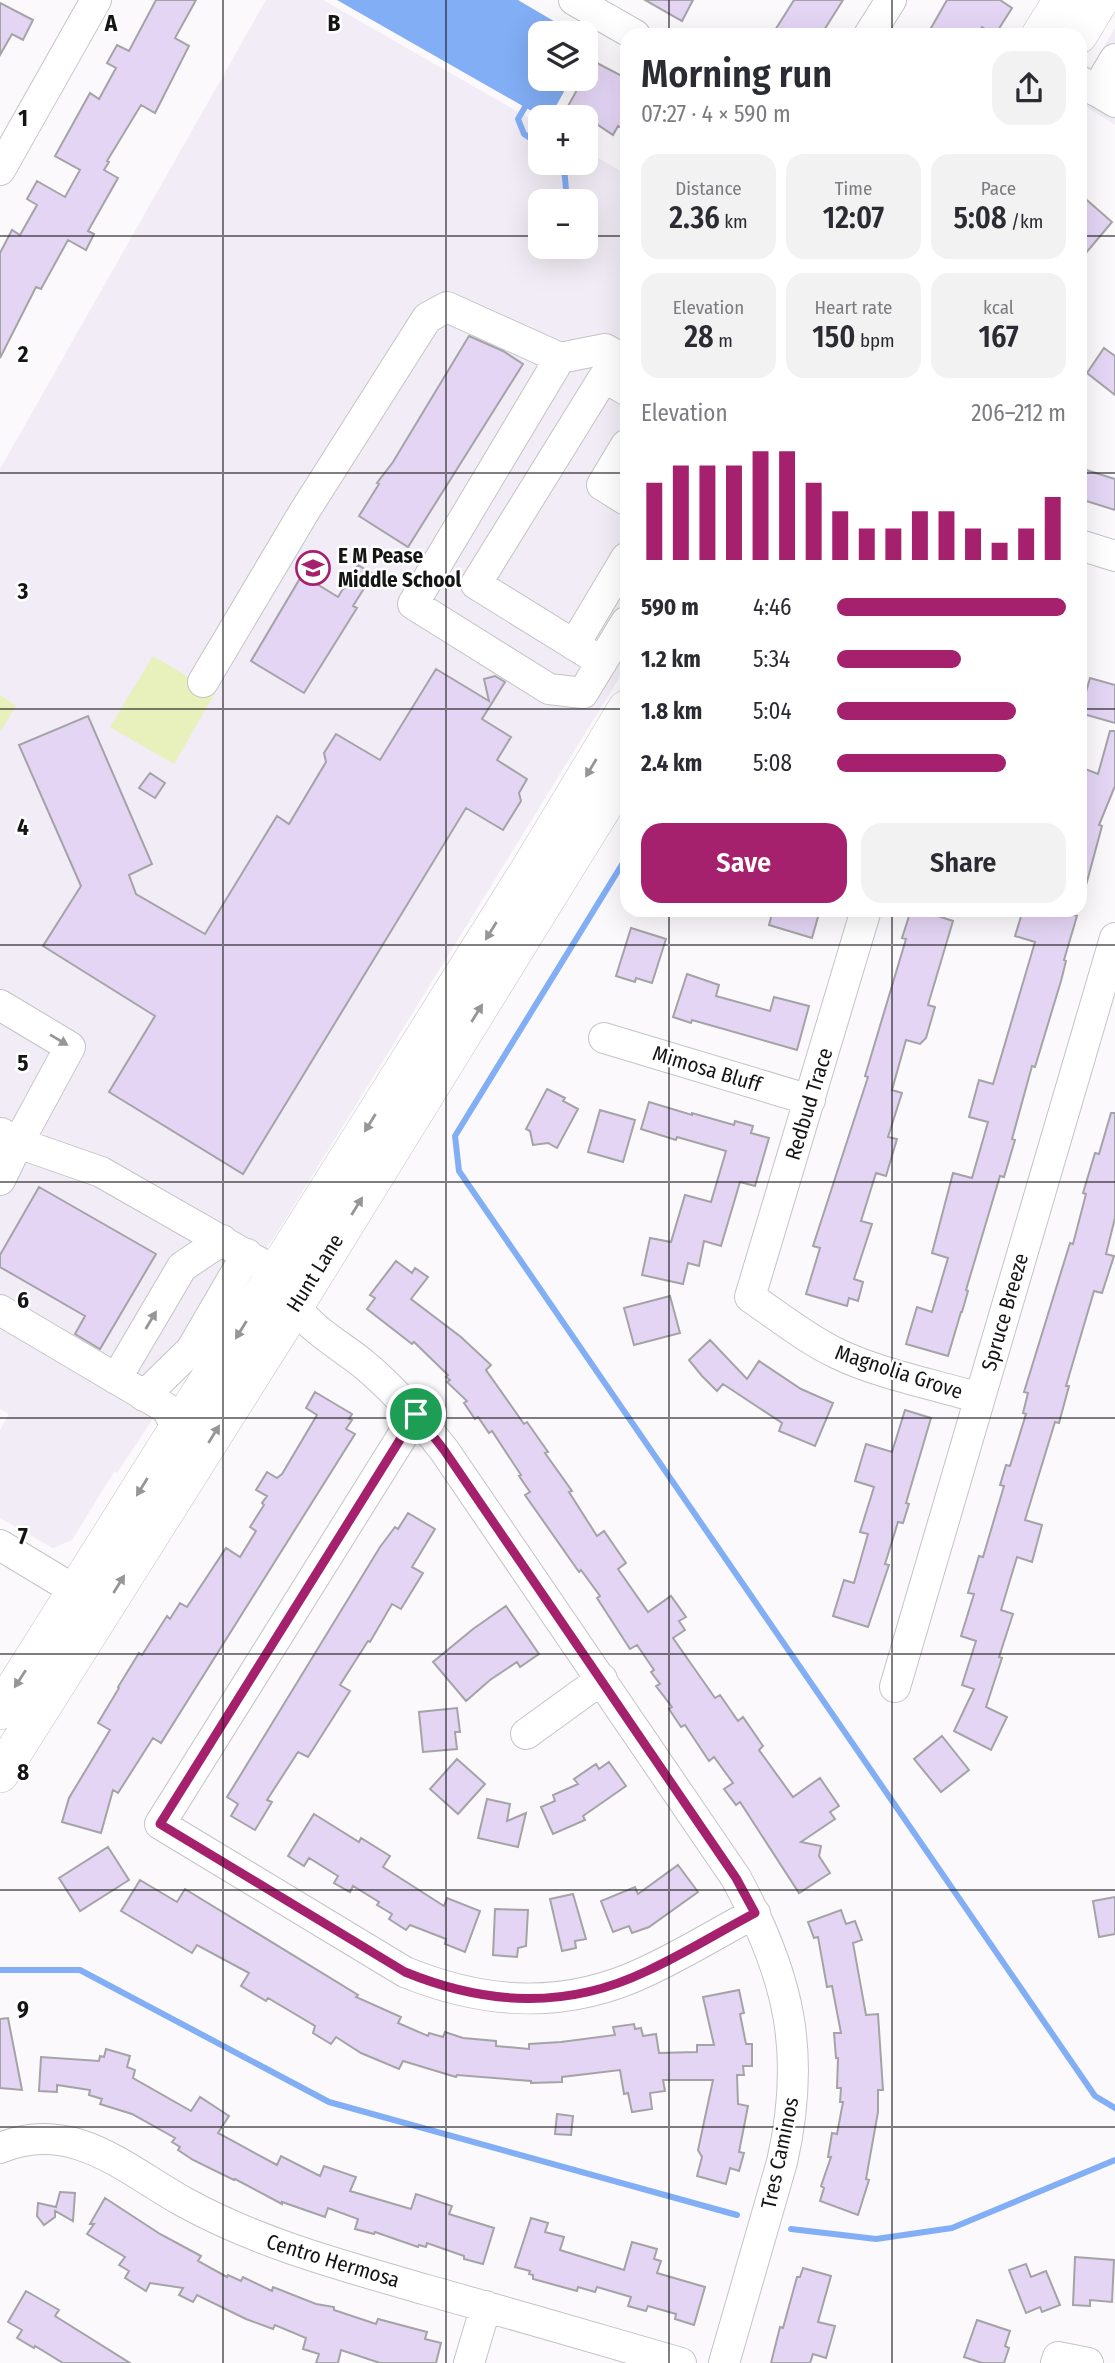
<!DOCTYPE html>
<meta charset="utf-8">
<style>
:root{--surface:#fff;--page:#f2f2f3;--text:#2b2b33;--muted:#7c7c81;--accent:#a5216e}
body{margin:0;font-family:"Fira Sans Condensed",sans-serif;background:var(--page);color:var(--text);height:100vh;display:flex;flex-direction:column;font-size:26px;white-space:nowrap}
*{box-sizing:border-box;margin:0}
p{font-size:23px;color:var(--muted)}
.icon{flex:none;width:38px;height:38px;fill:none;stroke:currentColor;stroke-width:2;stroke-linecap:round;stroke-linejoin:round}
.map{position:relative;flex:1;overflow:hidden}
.panel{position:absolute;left:620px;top:28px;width:467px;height:889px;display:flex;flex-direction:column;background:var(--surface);border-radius:21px;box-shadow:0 7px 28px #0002}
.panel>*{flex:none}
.fabs{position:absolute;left:528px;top:21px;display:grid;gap:14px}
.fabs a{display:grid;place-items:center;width:70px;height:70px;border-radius:14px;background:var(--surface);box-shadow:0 7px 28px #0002;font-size:35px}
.pin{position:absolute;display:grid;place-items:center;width:60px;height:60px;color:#fff;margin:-30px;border:4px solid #fff;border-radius:50%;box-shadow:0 2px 7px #0007}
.round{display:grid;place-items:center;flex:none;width:74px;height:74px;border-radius:21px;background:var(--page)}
.overview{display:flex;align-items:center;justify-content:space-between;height:119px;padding:0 21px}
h1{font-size:38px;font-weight:600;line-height:52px}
.metrics{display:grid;grid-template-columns:repeat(3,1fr);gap:10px;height:119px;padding:7px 21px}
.metrics div{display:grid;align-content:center;border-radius:18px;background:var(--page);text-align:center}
.metrics b{font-size:30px;font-weight:600}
.metrics small{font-size:19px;font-weight:400}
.metrics p{font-size:19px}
.chart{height:196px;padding:14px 21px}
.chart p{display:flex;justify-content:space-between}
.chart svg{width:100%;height:126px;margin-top:7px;stroke:var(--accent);stroke-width:6}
.button{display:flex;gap:14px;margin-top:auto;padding:14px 21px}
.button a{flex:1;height:80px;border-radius:21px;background:var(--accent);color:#fff;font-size:28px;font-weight:600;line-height:80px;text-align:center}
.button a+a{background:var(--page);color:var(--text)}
ul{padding:0 21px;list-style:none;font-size:23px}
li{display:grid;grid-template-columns:112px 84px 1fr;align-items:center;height:52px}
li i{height:18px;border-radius:9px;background:var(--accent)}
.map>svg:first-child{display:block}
.built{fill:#f1ecf5;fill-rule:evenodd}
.green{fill:#e8f1bc}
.water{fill:#82aef5}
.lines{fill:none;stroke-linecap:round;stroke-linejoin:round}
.stream{stroke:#82aef5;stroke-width:6}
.building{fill:#e4d5f5;stroke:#a4a3a6;stroke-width:2}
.minor-casing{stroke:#c4c3c6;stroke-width:32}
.major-casing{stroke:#c4c3c6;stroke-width:38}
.minor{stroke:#fff;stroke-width:30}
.major{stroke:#fff;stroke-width:37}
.oneway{fill:#969696}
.route-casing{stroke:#fff;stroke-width:14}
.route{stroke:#a5216e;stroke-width:9}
.grid{fill:none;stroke:#161516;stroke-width:2;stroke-opacity:0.55}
.labels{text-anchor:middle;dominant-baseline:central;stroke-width:5;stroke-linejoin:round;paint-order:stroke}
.poi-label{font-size:21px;font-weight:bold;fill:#161516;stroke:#fff;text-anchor:start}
.street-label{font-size:21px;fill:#161516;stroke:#fff}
.grid-label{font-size:23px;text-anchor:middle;font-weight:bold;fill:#161516;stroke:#fff;stroke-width:5;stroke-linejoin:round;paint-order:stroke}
</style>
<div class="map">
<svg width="1115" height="2363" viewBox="0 0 1115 2363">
<rect width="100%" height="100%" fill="#fbf9fc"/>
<path class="built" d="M266,0h57l218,125v38h45v-12l40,23v493l-346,561 -163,245 -3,-1 -39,63 -3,5 -19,8 -53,-30v-88l9,-16 -9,-5v-940zM541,201h45v46h-45z
M1115,28v97l-35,-22v-17z"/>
<path class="green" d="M153,656l62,37 -41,71 -64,-37z
M0,695l16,11 -16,26z"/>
<path class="water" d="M337,0h181l56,33h-33v46h30l-21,38h-8z"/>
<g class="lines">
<path class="stream" d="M525,107l-7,12 6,15 17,11
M561,163l3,4 3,34
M571,247v5
M626,858l-171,278 4,35 636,925 20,12
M0,1970h80l249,132 408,113
M791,2229l85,10 76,-11 163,-68"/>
</g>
<path class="building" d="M156,0h40l-21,38 14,8 -34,67 -14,-8 -34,56 2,1 -5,8 14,8 -30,53 6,3 -8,16 -18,-10 -27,49 -5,-2 -36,71v-105l12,-23 8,5 17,-30 -10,-6 10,-18 28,16 15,-27 -25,-14 35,-63 9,6 17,-31 -9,-5 10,-18 12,6z
M645,0h48l-11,21z
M794,0h49l-22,35h-49z
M947,0h53l12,8 -17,27 -13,-8 -5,8h-50z
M0,3l33,17 -10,20 -11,-6 -12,21z
M593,61l33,17v53l-8,-5 -5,9 -27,-18h-24l21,-38h3v-6z
M1080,194l32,28 -32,38z
M469,336l34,15 20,13 -115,183 -49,-31 20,-32 -2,-1 16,-21z
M1104,348l11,8v39l-28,-22z
M1080,468l35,11v31l-35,-11z
M358,565l15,9 -20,32 4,2 -53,85 -53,-32 51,-86 36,22z
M436,669l53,32 -5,-22 11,-3 10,6 -23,37 29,18 -14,23 30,19 -8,14 2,8 -18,29 -37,-22 -223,366 -134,-82 46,-76 -112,-70 38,-60 -62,-141 69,-29 64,148 -23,11 7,19 69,40 72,-118 12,8 37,-62 -2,-9 12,-19 44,26z
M1090,678l25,7v38l-35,-10z
M1110,731h5v55l-16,39 3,1 -17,63h-5v-122l18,7z
M150,773l15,10 -10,15 -16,-10z
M773,910h47l-8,28 -43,-13z
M911,910h9l33,11 -25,84 7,2 -9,31 -6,6 -14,-4 -14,50 10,3 -14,44 9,2 -11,37 -10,-3 -15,48 11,3 -18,55 9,3 -5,19 -9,-3 -2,8 -41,-12 14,-46 -7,-2 55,-169 -3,-1 41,-137 -4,-1z
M1023,910h35l19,6 -13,44 2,1 -5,20 -26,86 -3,-1 -20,73 3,1 -11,37 -4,-1 -34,114 2,1 -6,21h-1l-13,44 -42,-12 11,-37 15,5 16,-54 -16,-5 21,-80 19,5 16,-56 -19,-5 10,-37 14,4 42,-142 -20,-6z
M631,928l35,11 -14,44 -16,-5 -1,4 -19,-6z
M687,974l32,11 -3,11 54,15 4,-14 35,9 -12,44 -105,-30 -1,3 -18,-6z
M547,1089l18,9 -2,3 15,8 -21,39 -9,-5 -15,2 -3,-14 -4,-2z
M649,1102l43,13v-2l42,12 1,-4 18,5 -2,7 18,5 -14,48 -15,-4 -19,64 -17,-5 -5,25 -11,-3 -5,21 -41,-9 8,-37 21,4 14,-47 26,7 15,-51 -49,-14 -1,3 -35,-11z
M600,1110l35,10 -12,42 -35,-10z
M1111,1113h4v105l-9,36 8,2 -12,37 -8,-2 -28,95h3l-10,37 -4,-1 -30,98 17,5 -10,37 -15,-5 -16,53 12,4 -14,43 3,1 -16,49 21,10 -16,33 -37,-19 20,-42 -12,-4 14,-44 -15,-5 13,-42 -6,-1 11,-37 4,1 21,-71 -4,-1 6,-20 4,1 16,-52 -3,-1 5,-20 -4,-1 46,-149 3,1 13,-50 -3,-1 12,-40 4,1z
M39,1187l117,67 -56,95 -25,-15 10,-18 -85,-49v-12z
M396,1261l16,12 3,-5 13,9 -17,22 50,38 30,28 -5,5 38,54 3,-2 21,30 -3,1 27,38 -3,1 28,44 7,-5 22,32 -8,6 30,43 23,-16 15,21 -7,4 6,9 -12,8 42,60 5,-3 18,26 5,-4 20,29 -4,4 34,47 27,-19 19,28 -9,6 5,7 -34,23 20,4 -2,10 11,17 -31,20 -59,-91 -4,3 -12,-16 9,-6 -19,-26 -5,4 -24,-36 -4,2 -12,-18 3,-2 -16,-21 4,-2 -9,-12 3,-2 -17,-25 -7,4 -33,-51 3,-2 -19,-26 -2,2 -54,-77 5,-3 -11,-16 2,-1 -29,-44 -3,2 -11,-16 -3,2 -11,-16 3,-2 -20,-19 3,-2 -4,-3 2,-2 -34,-33 -2,2 -45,-35 8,-11 -5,-3z
M670,1296l10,37 -46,12 -10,-37z
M710,1340l37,39 12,-18 42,28 32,14 -18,43 -36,-15 3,-8 -59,-39 -6,7 -15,-15 -13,-16z
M315,1392l37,22 -3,5 3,1 -6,9 9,5 -194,309 -8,-5 -35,55 -5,-3 -12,43 -39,-11 7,-24 41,-68 -12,-7 21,-35 -1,-1 21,-34 3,2 25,-39 3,3 10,-16 7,4 39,-59 14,9 16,-26 -6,-4 14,-22 -2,-2 5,-7 -11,-6 11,-18 10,6 5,-4 35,-59 -11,-7z
M905,1410l26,8 -25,85 3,1 -6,19 -5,-1 -13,42 4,1 -21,62 -35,-11 11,-36 10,3 14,-49 -8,-2 14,-45 -19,-6 11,-37 26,8z
M408,1513l27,16 -23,38 11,6 -22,36 -9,-5 -22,38 -2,-1 -28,44 10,6 -42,66 -10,-5 -31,48 5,2 -17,28 -24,-14 7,-12 -11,-7 153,-250 15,-20 3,2z
M506,1606l33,48 -19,13 -3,-5 -27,18 -24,21 -33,-39 40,-33z
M457,1708l3,24h-5l2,17 -34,3 -4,-40z
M942,1736l27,34 -28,22 -27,-33z
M457,1759l28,25 -27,30 -28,-25z
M609,1762l17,24 -43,30 2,4 -32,14 -12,-27 14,-6 -2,-6 25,-11 -4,-5 22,-15 3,5z
M487,1799l23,5 -3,17 19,-8 -8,34 -40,-9z
M314,1814l45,28 2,-4 29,18 -7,11 61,39 3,-8 33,13 -15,41 -20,-8 1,-5 -36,-14 -4,5 -17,-11 3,-5 -15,-9 2,-3 -26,-16 -3,6 -16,-9 4,-7 -29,-18 -5,8 -16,-10z
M108,1847l21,33 -49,31 -21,-33z
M678,1865l20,27 -49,35 -17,6 -3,-7 -16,6 -12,-31 34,-14 3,7z
M140,1880l37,22 8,-13 173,106 -2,2 45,20 -3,6 30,13 1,-3 14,4 2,-5 18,6 33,3v5l33,3v-5l32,-2 54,-7 -2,-8 21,-3 1,5 6,-1 2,8 13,-2 3,19 38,-1v-7h17l-11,-48 36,-7 5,23 -4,1 6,30h6v22h-9l1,9h-7l1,29 10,2 -9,46 5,1 -5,18 -9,-3 -4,16 -29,-8 5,-19 -4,-7 15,-70h-50l2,11 -15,2 2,16 -20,3 -4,-19 -4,1 -4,-24 -58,7v5l-31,1v-2l-74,-6 -1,2 -53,-16 -4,8 -38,-16 -25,-16 -5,7 -18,-11 2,-7 -47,-28 -2,3 -25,-15 8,-13 -52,-28 -5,8 -71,-42z
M573,1894l13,45 -11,2 1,7 -14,3 -12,-52z
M1115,1897v37l-16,3 -6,-36z
M495,1909l33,1 -2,36 -8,2 -1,9 -24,-2z
M841,1910l5,14 9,-3 7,19 -9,3 13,72 12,-1 5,76h-5v22l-12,67 3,1 -11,35 -38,-14 4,-13 -3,-2 10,-29h-3l4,-24 5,1 6,-32h-3l1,-14h-4l1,-30h-2l-2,-25h7l-9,-47 -5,1 -9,-50 -4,1 -6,-16z
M8,2018l14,72 -22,-2v-69z
M106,2049l24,7 -3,11 8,3 -2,8 58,33 9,-14 29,19 -11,17 59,32 4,-9 39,20 4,-10 32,11 -6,14 61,18 5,-15 36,12 -3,8 45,14 -11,36 -19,-5v-3l-37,-13 -1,4 -7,-2 -1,2 -43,-15 -1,2 -19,-5 3,-10 -30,-11 -3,9 -43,-15v2l-47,-25 -1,1 -41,-20 -15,-10 2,-3 -8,-5 3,-4 -43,-24 -32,-10 2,-5 -13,-4 1,-5 -33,-5v7l-18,-1 2,-34 58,4 1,-5 4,1z
M557,2114l16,2 -2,19 -16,-1z
M60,2192l15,1 -2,28 -18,-10v6l-11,8 -7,-9 1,-13 18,4z
M105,2198l55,36 41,22 -3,5 29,16 1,-2 13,6 2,-4 29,14 1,-4 43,17 18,3v3l42,14 2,-5 49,13 -2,7 16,4 -5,20h-56l-39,-13 -3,13h-22l3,-9 -16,-5 3,-11 -31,-13 -2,4 -27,-10 -49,-24 -4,7 -14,-7 4,-7 -33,-5 -4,8 -21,-13 4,-7 -10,-6 6,-8 -38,-23 7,-10h-4z
M531,2218l17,5 -3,9 19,5 -4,13 64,20 8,-28 25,7 -3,10 7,2 -4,12 48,14 -11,38 -19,-6 1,-5 -28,-8 -2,5 -18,-5 3,-9 -34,-10 -2,5 -17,-5 -1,4 -44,-12v-4l-4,-1 1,-3 -15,-4z
M1075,2257l39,3 -2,42 -22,-2v6l-17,-1z
M1026,2264l5,13 15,-6 14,34 -18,7 -2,-5 -14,6 -17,-43z
M803,2268l28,8 -13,46 17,4 -9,32 -13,-4 -3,9h-39l9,-36 3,1 14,-51h3z
M26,2291l33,19 -4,6 75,47h-67l-28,-17 -1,2 -17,-10 5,-8 -14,-8z
M977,2320l33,11 -5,15 4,2 -5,15h-22l-18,-6z"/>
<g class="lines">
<g class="minor-casing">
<path id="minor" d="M574,0l61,35
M869,35l22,-35
M1080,81l35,21
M1096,91l19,-32
M0,170l96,-170
M626,361l-21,-12 -45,9 -147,246 136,85 34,4 43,-71
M626,445l-24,40 24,15
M1080,545l35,11
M574,645l52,-87
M602,662l-126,-78 128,-207 22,13
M203,682l101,-170 123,-194 20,-11 113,51
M866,910l-116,387c28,19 55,41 86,56 43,21 97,31 143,45
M0,1005l70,42 -52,96 -17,-10
M604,1038l206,62
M0,1180l18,-37 83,29 175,100
M295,1306c17,24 43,38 66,56 32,26 58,56 83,88l292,428c53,98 71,174 46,284l-58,201
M0,1310l166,98 12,21
M116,1379l66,-112 40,-27
M144,1396l47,-46 56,-96
M416,1414l-256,410 245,148c81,33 161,38 242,-1 37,-17 72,-39 108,-58
M0,1545l76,46
M895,1687l220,-749
M526,1734l76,-55
M0,2148c72,-30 125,21 184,54 76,42 160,64 243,88 85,24 169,48 254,73
M469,2363l17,-57
M1056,2363l2,-6 30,6"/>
</g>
<g class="major-casing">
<path id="major" d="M1040,35l22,-35
M1079,35l21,-35
M0,1711l527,-838 99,-164
M0,1774l295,-468 331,-536"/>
</g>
<use href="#minor" class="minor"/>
<use href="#major" class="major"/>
</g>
<defs><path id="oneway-solid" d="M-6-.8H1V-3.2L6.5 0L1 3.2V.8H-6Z" transform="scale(1.75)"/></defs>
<g class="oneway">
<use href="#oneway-solid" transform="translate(591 768) rotate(121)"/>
<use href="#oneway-solid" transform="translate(491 931) rotate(122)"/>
<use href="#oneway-solid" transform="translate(477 1013) rotate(-58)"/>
<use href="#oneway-solid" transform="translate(59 1040) rotate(31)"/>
<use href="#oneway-solid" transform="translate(370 1123) rotate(122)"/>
<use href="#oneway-solid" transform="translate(357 1206) rotate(-58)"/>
<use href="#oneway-solid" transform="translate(151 1320) rotate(-59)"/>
<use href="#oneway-solid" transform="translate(241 1330) rotate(122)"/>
<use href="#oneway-solid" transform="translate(214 1434) rotate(-58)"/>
<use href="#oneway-solid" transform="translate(142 1487) rotate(122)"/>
<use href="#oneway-solid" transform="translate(119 1584) rotate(-58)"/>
<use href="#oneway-solid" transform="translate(20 1679) rotate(123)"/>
</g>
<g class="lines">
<g class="route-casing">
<path id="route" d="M416,1414l28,36 292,428 19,35c-36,19 -71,41 -108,58 -81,39 -161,34 -242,1l-245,-148z"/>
</g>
<use href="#route" class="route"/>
</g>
<path class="grid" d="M223,0v2363M446,0v2363M669,0v35M892,0v35M0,236h541M586,236h40M1080,236h35M0,473h626M1080,473h35M0,709h626M1080,709h35M669,910v1453M892,910v1453M0,945h1115M0,1182h1115M0,1418h1115M0,1654h1115M0,1890h1115M0,2127h1115"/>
<defs>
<g id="school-ring" transform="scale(1.75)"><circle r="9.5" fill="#fff" stroke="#a5216e" stroke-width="1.5"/><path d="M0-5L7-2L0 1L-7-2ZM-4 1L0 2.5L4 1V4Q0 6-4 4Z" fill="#a5216e"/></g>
</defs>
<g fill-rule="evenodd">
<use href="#school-ring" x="313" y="568"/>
</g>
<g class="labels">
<g class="poi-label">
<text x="338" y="556">E M Pease<tspan x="338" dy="24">Middle School</tspan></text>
</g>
<g class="street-label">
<text transform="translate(707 1069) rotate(17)">Mimosa Bluff</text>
<text transform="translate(809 1104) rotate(-73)">Redbud Trace</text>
<text transform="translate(315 1273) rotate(-58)">Hunt Lane</text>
<text transform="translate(1005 1312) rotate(-74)">Spruce Breeze</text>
<text transform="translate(899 1372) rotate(18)">Magnolia Grove</text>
<text transform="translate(780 2153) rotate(-78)">Tres Caminos</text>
<text transform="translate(333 2261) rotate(17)">Centro Hermosa</text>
</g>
</g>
<g class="grid-label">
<text x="111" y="31">A</text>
<text x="334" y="31">B</text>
<text x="23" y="126">1</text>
<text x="23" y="362">2</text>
<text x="23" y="599">3</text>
<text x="23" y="835">4</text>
<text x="23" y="1071">5</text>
<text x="23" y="1308">6</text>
<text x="23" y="1544">7</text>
<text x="23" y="1780">8</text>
<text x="23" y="2017">9</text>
</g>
</svg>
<div class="fabs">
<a><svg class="icon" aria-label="layers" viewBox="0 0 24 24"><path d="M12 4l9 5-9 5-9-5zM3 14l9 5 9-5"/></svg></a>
<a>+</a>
<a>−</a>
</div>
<div class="pin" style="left:416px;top:1414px;background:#1e9e55"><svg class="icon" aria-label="arrive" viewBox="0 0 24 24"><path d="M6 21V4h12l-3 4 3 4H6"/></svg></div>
<section class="panel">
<div class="overview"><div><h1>Morning run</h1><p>07:27 · 4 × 590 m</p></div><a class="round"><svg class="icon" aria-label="share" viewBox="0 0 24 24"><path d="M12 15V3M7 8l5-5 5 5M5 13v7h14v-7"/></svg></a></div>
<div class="metrics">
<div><p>Distance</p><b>2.36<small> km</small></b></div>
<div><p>Time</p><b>12:07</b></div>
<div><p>Pace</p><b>5:08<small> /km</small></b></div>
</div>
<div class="metrics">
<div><p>Elevation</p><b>28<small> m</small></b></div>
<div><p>Heart rate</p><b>150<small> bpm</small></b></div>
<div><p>kcal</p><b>167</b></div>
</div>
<div class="chart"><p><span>Elevation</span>206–212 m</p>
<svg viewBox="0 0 160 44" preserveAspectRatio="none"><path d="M5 44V17M15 44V11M25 44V11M35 44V11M45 44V6M55 44V6M65 44V17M75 44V27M85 44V33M95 44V33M105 44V27M115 44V27M125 44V33M135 44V38M145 44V33M155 44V22"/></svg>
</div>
<ul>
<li><b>590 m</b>4:46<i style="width:100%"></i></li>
<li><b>1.2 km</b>5:34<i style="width:54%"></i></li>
<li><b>1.8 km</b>5:04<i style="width:78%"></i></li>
<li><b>2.4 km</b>5:08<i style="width:74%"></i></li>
</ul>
<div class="button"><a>Save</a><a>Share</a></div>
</section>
</div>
